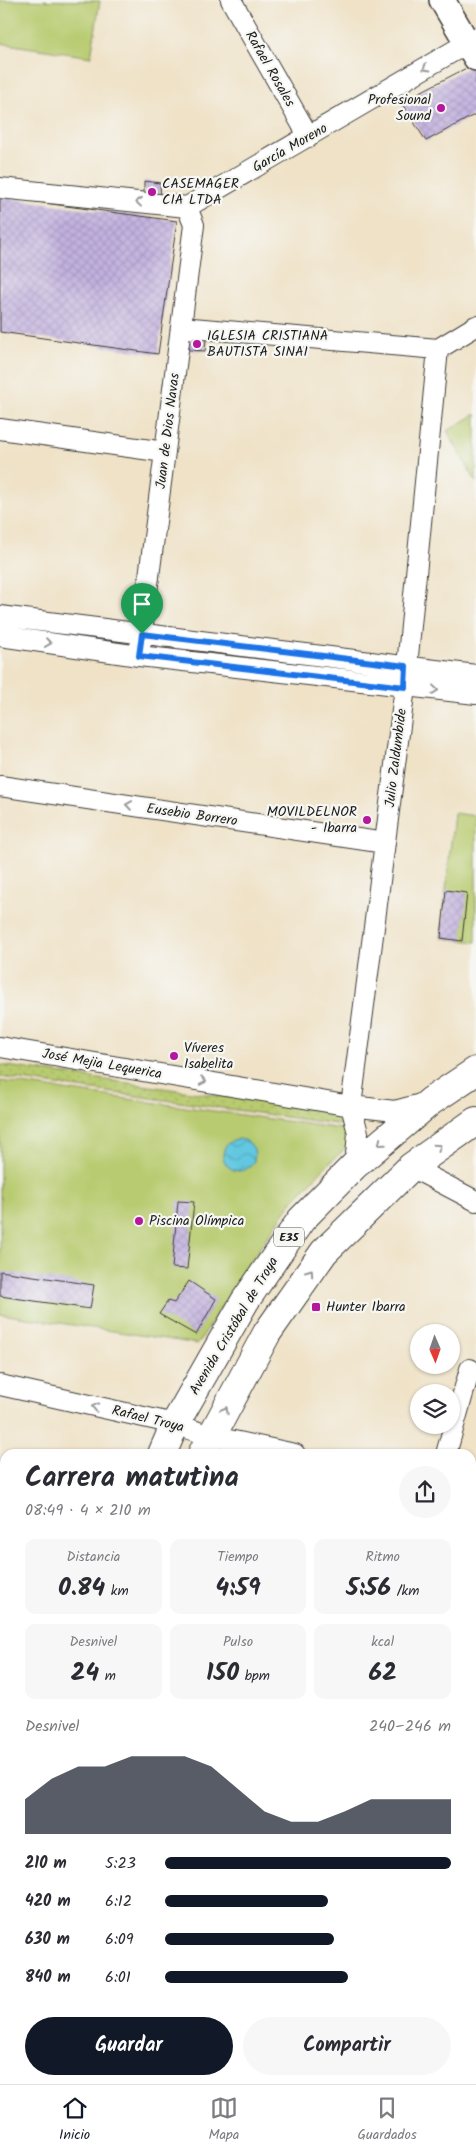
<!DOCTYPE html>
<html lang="es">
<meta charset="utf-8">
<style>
:root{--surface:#fff;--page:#f7f7f7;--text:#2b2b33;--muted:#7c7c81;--line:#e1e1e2;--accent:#111827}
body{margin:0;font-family:Kalam,sans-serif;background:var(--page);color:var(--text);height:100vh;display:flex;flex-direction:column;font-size:19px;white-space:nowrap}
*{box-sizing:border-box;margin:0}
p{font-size:16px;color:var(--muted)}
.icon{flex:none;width:28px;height:28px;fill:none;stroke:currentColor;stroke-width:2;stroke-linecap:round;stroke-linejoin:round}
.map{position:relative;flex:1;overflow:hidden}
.sheet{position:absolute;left:0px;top:1449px;width:476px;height:636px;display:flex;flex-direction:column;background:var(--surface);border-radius:15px 15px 0 0;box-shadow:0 1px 4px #0004}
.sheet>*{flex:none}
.needle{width:32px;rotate:178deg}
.buttons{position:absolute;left:410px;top:1324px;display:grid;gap:10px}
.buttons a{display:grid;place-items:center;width:50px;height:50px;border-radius:50%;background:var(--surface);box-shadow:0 1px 4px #0004;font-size:25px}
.pin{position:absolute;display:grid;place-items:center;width:42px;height:42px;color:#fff;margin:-51px -21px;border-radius:50% 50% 50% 0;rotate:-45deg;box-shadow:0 0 5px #0007}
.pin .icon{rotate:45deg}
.round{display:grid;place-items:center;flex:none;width:52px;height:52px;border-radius:26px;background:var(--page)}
.headline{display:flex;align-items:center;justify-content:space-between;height:85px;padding:0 25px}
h1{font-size:28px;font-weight:700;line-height:38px}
.metrics{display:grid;grid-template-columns:repeat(3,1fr);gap:8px;height:85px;padding:5px 25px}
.metrics div{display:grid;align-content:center;border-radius:10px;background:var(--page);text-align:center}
.metrics b{font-size:25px;font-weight:700}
.metrics small{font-size:14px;font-weight:400}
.metrics p{font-size:14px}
.chart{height:140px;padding:10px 25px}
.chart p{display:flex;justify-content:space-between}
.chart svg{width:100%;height:90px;margin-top:5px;fill:var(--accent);opacity:.7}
.cta{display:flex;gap:10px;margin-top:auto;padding:10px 25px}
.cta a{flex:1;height:58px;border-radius:30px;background:var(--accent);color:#fff;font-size:20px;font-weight:700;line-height:58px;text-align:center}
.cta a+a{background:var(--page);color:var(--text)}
ul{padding:0 25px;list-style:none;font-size:16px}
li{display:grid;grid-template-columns:80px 60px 1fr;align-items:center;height:38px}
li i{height:12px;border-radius:6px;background:var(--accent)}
.menu{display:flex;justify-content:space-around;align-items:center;height:70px;border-top:1px solid var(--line);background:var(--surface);font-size:14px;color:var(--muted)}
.menu a{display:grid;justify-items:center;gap:2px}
.menu .selected{color:var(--accent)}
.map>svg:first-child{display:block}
.grass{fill:url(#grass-dots);stroke:#6a7446}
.garden{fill:#b8cb6f;stroke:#6a7446}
.water{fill:url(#water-waves);stroke:#3f727e}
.building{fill:url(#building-cross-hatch)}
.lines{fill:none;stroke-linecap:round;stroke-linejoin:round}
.minor-casing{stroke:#3c3a36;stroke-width:22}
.major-casing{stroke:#3c3a36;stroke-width:28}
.highway-casing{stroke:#3c3a36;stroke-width:30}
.minor{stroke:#fff;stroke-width:20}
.major{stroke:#fff;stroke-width:25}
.highway{stroke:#fff;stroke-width:28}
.oneway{stroke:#999}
.route-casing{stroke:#fff;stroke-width:10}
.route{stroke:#1a73e8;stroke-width:6}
.poi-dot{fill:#b5179e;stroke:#f6f6f2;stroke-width:2}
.labels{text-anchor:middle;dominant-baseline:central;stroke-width:4.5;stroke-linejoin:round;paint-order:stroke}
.shield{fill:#f6f6f2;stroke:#5d5d5c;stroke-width:1}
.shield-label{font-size:12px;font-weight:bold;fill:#1c1c1c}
.street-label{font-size:14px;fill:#1c1c1c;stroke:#f6f6f2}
.poi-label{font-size:14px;fill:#1c1c1c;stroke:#f6f6f2;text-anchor:start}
</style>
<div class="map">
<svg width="476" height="2084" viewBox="0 0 476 2084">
<defs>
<pattern id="grass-dots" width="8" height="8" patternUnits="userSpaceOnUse" patternTransform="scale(1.25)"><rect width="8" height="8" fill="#b8cb6f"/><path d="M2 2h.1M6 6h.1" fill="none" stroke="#9eae60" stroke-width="1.8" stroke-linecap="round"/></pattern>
<pattern id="water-waves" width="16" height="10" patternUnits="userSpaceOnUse" patternTransform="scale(1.25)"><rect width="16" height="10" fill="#62c7e0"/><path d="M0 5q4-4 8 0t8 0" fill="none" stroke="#54aac0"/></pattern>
<pattern id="building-cross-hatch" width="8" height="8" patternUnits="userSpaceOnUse" patternTransform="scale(1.25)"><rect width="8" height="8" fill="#c2b1df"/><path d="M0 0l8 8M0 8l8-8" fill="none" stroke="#a698bf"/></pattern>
</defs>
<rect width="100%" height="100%" fill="#f6f6f2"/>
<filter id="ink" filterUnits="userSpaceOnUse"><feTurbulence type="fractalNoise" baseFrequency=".02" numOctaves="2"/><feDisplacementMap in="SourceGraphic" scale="10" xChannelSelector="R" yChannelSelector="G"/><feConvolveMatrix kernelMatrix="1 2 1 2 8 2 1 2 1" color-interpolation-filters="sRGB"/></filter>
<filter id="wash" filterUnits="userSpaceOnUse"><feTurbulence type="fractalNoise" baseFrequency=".0096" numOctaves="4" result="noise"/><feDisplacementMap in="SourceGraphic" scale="20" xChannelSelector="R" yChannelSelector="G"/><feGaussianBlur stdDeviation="1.12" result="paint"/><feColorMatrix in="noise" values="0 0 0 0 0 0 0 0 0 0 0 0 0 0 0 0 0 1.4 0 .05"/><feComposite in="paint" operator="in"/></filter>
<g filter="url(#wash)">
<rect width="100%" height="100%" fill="#efe2c7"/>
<path class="grass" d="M0,1065l326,46 15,9 2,5 -343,-48z
M168,2080h235l-3,4h-234z"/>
<path class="garden" d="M0,0l100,1 -9,56 -91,-14z
M476,414v68l-29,-51z
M454,813l22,3v126l-35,-4z
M0,1081l342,48 6,2 1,14 -22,20 -36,38 -51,73 -42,68 -198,-30z"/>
<path class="water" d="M223 1155a16 16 0 1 1 32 0a16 16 0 1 1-32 0Z"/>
<g id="blocks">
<path class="building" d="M474,64l2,3v47l-50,27 -25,-39z
M144,181l16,2 1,19 -17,-2z
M0,197l177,24 -19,133 -158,-22z
M193,337l13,2 -1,12 -15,-1 -2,-8z
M446,890l21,3 -5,48 -21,-3z
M178,1201l16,1 -7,67 -15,-1z
M0,1271l94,14 -4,24 -90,-13z
M189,1281l27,18 -20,36 -37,-21 9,-13 6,2z"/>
</g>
</g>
<g filter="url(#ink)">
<use href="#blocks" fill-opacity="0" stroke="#3c3a36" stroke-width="1"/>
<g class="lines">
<g class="minor-casing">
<path id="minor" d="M231,0l78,137
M0,188l187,19 289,-169
M181,327l257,22 38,-23
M0,429l165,23
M0,616l476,59
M0,636l139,20 337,38
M140,647l54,-422 -7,-18
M0,786l385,57
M0,1047l351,59 7,27 -3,32
M425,1103l-30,8 -44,-5 54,-419 33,-338
M411,1167l65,34
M0,1385l175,39 35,12 85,18
M446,1454l24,-85
M471,1489l5,1
M471,1666l5,3
M0,1671l5,1
M471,1857l5,-7
M142,2084l3,-4"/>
</g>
<g class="major-casing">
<path id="major" d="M442,0l34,58"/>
</g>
<g class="highway-casing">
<path id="highway" d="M162,1454l13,-30 70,-123 56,-81 54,-55 76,-64 45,-30
M202,1454l65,-121 57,-81 87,-85 65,-46
M0,1808l5,-10
M0,1875l5,-10"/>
</g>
<use href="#minor" class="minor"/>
<use href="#major" class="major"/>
<use href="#highway" class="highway"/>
</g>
<defs><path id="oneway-chevron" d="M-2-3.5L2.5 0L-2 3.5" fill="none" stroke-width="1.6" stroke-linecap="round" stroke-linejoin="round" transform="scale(1.25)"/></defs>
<g class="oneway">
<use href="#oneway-chevron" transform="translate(426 68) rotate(149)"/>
<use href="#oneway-chevron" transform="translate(139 202) rotate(-174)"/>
<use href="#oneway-chevron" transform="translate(48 643) rotate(8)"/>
<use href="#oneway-chevron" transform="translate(435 690) rotate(6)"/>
<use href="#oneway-chevron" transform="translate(129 805) rotate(-172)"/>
<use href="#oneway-chevron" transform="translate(203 1081) rotate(10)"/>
<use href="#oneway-chevron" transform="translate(381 1143) rotate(141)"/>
<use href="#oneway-chevron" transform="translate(438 1147) rotate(-35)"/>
<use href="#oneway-chevron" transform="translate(310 1272) rotate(-55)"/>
<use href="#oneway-chevron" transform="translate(95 1407) rotate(-167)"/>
<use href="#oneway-chevron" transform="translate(225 1410) rotate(-61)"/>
</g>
</g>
<g class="lines" filter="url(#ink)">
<g class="route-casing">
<path id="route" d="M142,634l264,32 -1,21 -266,-31z"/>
</g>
<use href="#route" class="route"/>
</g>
<g class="poi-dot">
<circle cx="441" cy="108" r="5"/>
<circle cx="152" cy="192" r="5"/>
<circle cx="197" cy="344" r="5"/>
<circle cx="367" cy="820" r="5"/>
<circle cx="174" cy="1056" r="5"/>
<circle cx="139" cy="1221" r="5"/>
<rect x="311" y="1302" width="10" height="10" rx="2.5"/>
</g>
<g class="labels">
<rect class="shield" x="274" y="1227.5" width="30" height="19" rx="4"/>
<g class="shield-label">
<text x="289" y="1237">E35</text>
</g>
<g class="street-label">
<text transform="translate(270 69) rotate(60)">Rafael Rosales</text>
<text transform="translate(290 148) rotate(-30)">García Moreno</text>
<text transform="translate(168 431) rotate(-83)">Juan de Dios Navas</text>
<text transform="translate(396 758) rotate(-83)">Julio Zaldumbide</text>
<text transform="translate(192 815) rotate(8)">Eusebio Borrero</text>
<text transform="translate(102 1064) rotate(10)">José Mejia Lequerica</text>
<text transform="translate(234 1326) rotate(-59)">Avenida Cristóbal de Troya</text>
<text transform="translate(148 1419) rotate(14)">Rafael Troya</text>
</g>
<g class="poi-label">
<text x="431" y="100" text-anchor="end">Profesional<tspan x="431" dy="16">Sound</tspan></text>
<text x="162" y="184">CASEMAGER<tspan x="162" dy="16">CIA LTDA</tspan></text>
<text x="207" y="336">IGLESIA CRISTIANA<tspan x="207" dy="16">BAUTISTA SINAI</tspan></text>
<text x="357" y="812" text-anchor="end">MOVILDELNOR<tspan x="357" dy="16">- Ibarra</tspan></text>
<text x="184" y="1048">Víveres<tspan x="184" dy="16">Isabelita</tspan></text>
<text x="149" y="1221">Piscina Olímpica</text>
<text x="326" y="1307">Hunter Ibarra</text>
</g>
</g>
</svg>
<div class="buttons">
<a><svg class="needle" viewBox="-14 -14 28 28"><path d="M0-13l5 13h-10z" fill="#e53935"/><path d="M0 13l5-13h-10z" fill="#7c7c81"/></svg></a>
<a><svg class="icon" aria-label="layers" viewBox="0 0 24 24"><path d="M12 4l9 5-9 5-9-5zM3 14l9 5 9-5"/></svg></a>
</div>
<div class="pin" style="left:142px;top:634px;background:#1e9e55"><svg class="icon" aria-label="arrive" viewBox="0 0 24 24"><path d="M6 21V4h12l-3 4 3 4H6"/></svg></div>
<section class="sheet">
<div class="headline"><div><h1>Carrera matutina</h1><p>08:49 · 4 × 210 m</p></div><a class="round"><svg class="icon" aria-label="share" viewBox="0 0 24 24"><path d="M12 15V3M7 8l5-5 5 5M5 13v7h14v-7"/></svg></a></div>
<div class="metrics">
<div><p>Distancia</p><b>0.84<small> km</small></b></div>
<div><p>Tiempo</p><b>4:59</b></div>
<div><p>Ritmo</p><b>5:56<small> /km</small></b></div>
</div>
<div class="metrics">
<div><p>Desnivel</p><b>24<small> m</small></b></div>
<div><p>Pulso</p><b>150<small> bpm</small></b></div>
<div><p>kcal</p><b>62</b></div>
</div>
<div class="chart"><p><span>Desnivel</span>240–246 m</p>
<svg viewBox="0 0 160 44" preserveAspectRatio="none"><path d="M0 44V27L10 17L20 11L30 11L40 6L50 6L60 6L70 11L80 22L90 33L100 38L110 38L120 33L130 27L140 27L150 27L160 27V44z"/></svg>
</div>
<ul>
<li><b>210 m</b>5:23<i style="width:100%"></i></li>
<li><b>420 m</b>6:12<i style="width:57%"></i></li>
<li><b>630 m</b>6:09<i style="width:59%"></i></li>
<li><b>840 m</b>6:01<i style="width:64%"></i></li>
</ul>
<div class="cta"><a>Guardar</a><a>Compartir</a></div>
</section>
</div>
<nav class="menu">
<a class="selected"><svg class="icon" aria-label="home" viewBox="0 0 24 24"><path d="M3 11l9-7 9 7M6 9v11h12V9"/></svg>Inicio</a>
<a><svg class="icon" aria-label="map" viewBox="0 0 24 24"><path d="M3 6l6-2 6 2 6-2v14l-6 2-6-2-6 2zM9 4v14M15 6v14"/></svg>Mapa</a>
<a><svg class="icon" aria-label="saved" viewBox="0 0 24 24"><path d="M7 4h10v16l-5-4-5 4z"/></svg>Guardados</a>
</nav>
